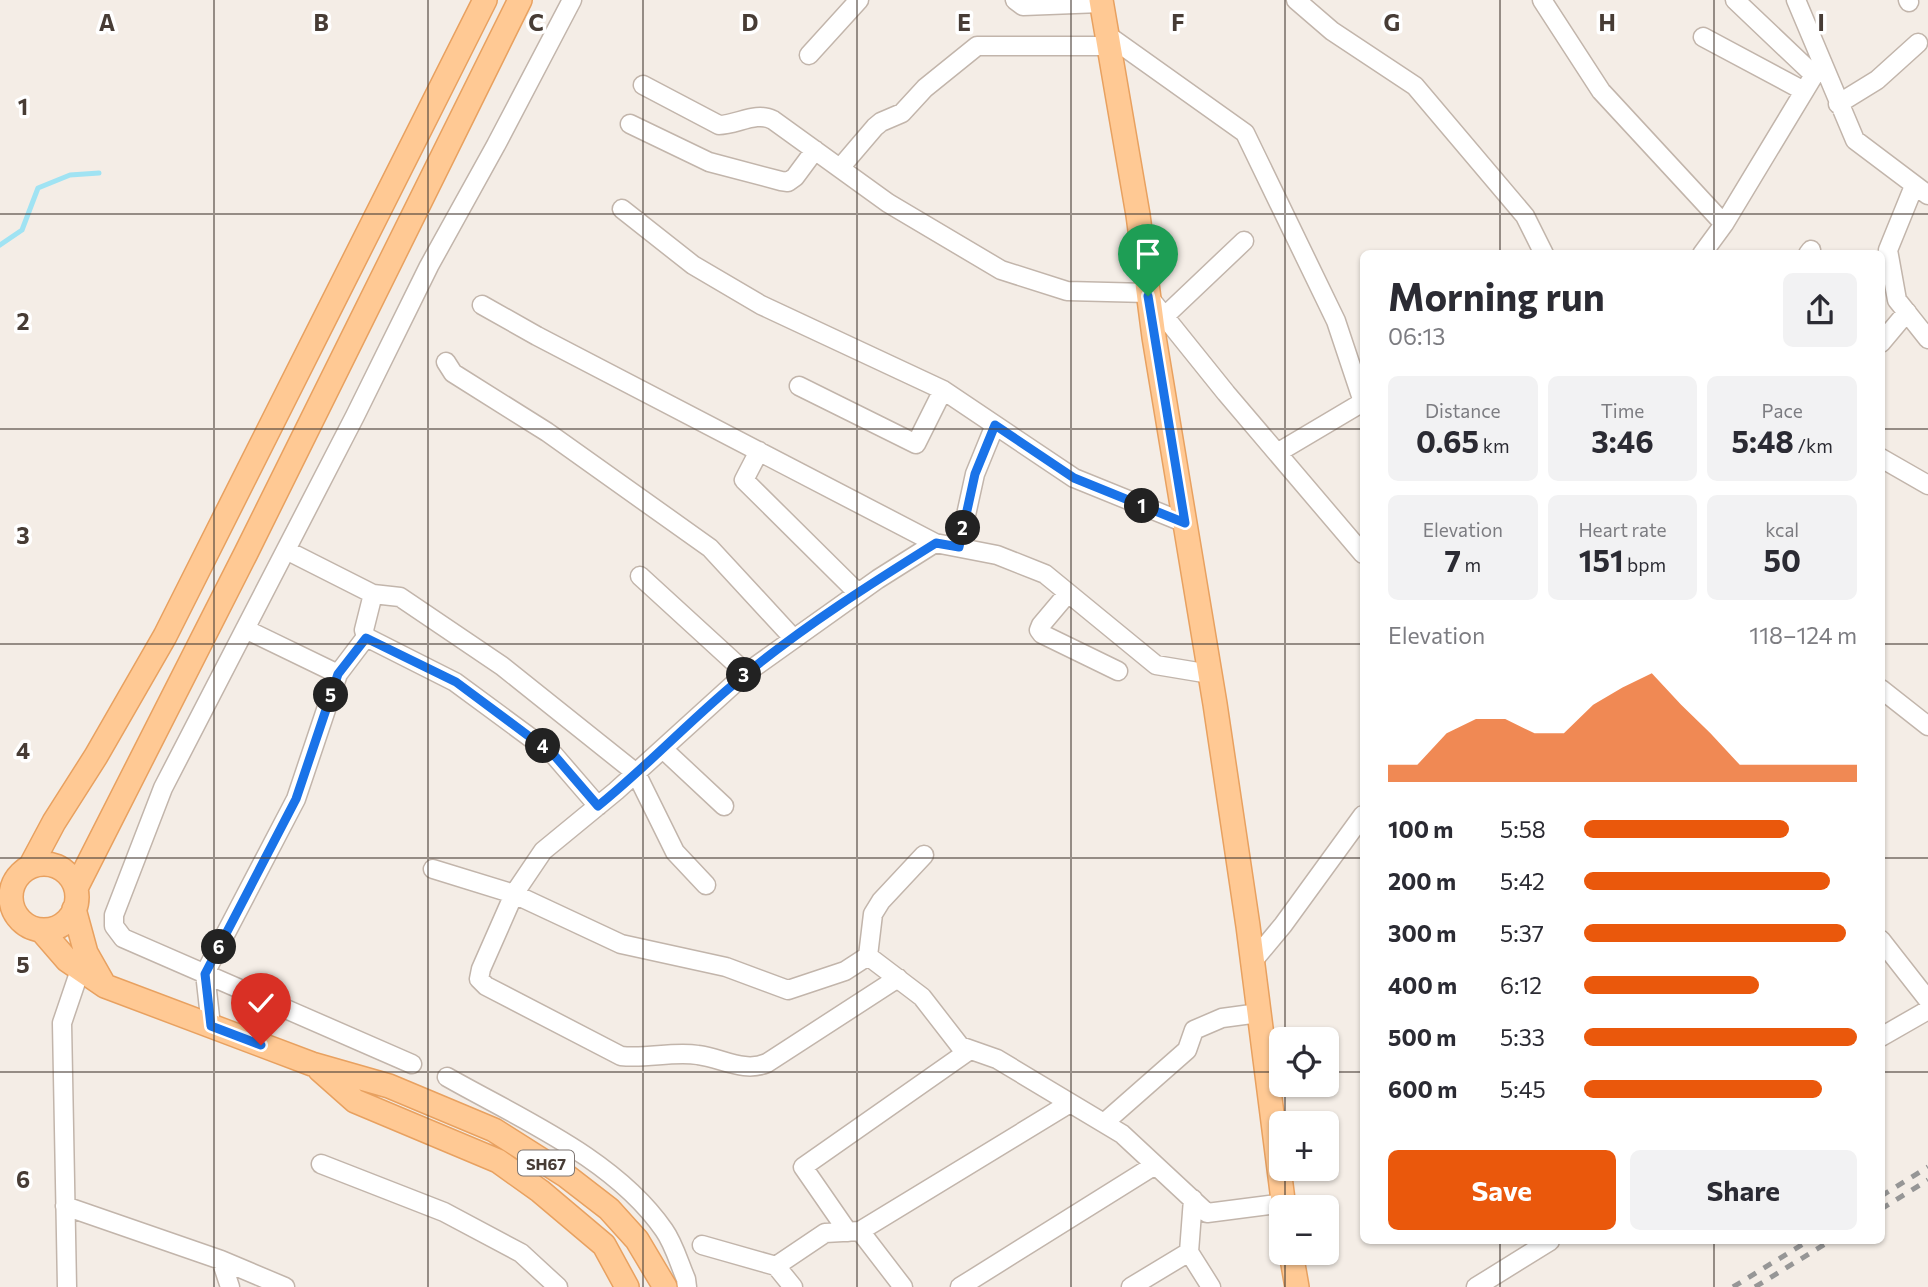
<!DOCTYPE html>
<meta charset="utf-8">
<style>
:root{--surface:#fff;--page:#f2f2f3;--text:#2b2b33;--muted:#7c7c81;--accent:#ea580c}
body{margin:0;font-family:Commissioner,sans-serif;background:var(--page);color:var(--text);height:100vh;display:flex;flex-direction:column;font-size:26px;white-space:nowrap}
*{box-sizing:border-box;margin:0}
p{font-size:23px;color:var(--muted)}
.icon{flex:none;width:38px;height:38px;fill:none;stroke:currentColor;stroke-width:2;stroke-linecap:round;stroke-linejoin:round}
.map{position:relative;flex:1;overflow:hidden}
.details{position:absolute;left:1360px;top:250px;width:525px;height:994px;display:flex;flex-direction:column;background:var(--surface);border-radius:10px;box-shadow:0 2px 5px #0004}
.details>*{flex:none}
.tools{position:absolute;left:1269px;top:1027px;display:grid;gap:14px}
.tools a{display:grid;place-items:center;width:70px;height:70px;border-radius:10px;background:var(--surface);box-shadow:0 2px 5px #0004;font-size:35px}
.pin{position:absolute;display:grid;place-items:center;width:60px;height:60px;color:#fff;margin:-72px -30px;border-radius:50% 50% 50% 0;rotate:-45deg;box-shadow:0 0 7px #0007}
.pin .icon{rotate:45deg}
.km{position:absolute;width:35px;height:35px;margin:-18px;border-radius:50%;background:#222;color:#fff;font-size:19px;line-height:35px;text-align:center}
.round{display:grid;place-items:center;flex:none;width:74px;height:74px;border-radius:10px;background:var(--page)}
.head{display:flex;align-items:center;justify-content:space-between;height:119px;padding:0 28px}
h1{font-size:38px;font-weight:700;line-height:52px}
.metrics{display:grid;grid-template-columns:repeat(3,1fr);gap:10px;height:119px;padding:7px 28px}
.metrics div{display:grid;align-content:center;border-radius:10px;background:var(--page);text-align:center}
.metrics b{font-size:30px;font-weight:700}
.metrics small{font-size:19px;font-weight:400}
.metrics p{font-size:19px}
.chart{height:196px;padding:14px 28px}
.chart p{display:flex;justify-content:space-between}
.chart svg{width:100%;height:126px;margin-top:7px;fill:var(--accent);opacity:.7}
.action{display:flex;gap:14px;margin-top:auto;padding:14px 28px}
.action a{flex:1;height:80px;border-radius:10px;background:var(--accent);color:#fff;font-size:28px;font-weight:700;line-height:80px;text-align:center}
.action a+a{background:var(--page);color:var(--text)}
ul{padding:0 28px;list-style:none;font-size:23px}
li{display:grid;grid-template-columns:112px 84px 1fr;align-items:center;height:52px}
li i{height:18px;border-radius:9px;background:var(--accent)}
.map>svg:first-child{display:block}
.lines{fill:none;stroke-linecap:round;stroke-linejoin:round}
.stream{stroke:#a0e3f3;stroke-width:5}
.minor-casing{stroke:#c2b5ab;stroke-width:21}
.major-casing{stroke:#e8a160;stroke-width:26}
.minor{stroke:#fff;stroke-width:18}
.major{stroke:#ffc994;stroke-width:23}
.rail{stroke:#969696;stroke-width:5;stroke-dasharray:9 9;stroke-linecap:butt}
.route-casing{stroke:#fff;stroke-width:14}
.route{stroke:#1a73e8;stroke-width:9}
.grid{fill:none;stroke:#473c35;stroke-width:2;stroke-opacity:0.55}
.labels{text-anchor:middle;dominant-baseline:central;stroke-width:7;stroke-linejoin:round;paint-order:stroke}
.shield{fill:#fff;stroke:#7e7672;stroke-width:2}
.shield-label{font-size:16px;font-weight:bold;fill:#473c35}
.grid-label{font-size:23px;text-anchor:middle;font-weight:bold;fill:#473c35;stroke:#fff;stroke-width:7;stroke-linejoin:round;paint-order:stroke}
</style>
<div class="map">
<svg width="1928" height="1287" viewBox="0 0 1928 1287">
<rect width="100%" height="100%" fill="#f4ede6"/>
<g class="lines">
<path class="stream" d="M0,245l22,-15 16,-42 32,-13 29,-2"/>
<g class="minor-casing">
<path id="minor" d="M1015,0l8,6 78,-3
M1296,0l36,31 83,55 110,130 19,38
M1542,0l59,91 123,133
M1735,0l79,75 8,-6
M1796,0l59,140 73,55
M1908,0l1,2
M1106,34l139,99 91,188 27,81
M1703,37l101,54
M809,55l50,-55
M643,85l76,40c18,0 37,-14 54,-5l115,83 113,67 66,21 81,2
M1838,104l39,-24 41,-37
M630,124l79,38 72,19 7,1 7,-5 20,-27
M840,168l35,-41 6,-5 21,-9 23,-25 52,-42h132
M1914,186l-26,64 9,50 31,39
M622,209l71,56 68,40 182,85 131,88 111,45
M1702,254l22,-30 90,-149
M1808,254l3,-4
M1148,296l78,97 137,161
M482,305l55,31 398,207 62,12 48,19 111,91 54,9
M1165,316l79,-75
M1881,343l26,-31
M446,362l7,11 94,59 163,116 84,91
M799,386l117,58 27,-54
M759,451l-15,29 114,113
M1277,453l86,-51
M1881,458l47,27
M959,547l16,-73 20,-49
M286,550l87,44 27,3 102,69 134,107 39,79 31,33
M640,576l106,97
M1068,593l-27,32 -2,5 3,4 76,37
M373,594l-9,36 2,7 89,45 99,73 44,51
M245,629l93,45
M1881,689l47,37
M663,749l61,57
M433,869l81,25 107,50 105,23 62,23 57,-19 23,-15 54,41 38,49 37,13 125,75 85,79 77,-10
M1881,940l47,60
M868,956l5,-42 8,-13 43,-46
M1253,961l30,-36 80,-110
M898,978l-131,85c-23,10 -45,-5 -69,-8 -25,-4 -51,4 -77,1l-135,-70 -7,-7 2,-10 33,-75 29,-43 73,-60 130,-118 132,-94 57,-36
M211,1026l-6,-53 91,-174 42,-125 28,-37
M1881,1037l47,-27
M412,1064l-289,-126 -9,-12v-11l49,-127 192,-372 74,-150 67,-121 76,-145
M447,1077c74,42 168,82 217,153 10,14 15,33 22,49l1,8
M1104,1123l83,-73 7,-20 28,-12 37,-5
M321,1164l123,48 77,41 37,34
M65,1206l156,54 64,27
M860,1231l43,56
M848,1232l-45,-65 167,-117
M702,1245l74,21 17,21
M1189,1252l22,35
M221,1260l9,27
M776,1266l49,-33 35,-2 210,-128
M67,1287l-5,-264 18,-53
M960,1287l195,-122
M1131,1287l58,-35 4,-53
M1476,1287l74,-46"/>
</g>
<g class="major-casing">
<path id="major" d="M1101,0l37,215 16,122 61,367 33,222 36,282
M11 897a33 33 0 1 1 66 0a33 33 0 1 1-66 0Z
M30,867l24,-45 42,-66 69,-120 320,-636
M76,888l170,-335 274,-553
M74,909l12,44 17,30
M41,930l26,30 38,26 207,78 77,22 105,44 71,45 44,34 28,31 28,47
M320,1070l35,31 143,60 42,30 64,54 23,42
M1291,1253l6,34"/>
</g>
<use href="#minor" class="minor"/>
<use href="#major" class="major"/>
<path class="rail" d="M1881,1196l47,-29
M1881,1209l47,-29
M1733,1287l75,-46
M1755,1287l75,-46"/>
</g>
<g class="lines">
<g class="route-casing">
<path id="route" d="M261,1045l-50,-19 -6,-52 91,-175 42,-125 28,-36 90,44 98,73 44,51c52,-42 97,-91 148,-132 58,-48 126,-91 190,-131l23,4 16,-73 20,-49 79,53 111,45 -37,-227"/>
</g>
<use href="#route" class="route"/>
</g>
<path class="grid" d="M214,0v1287M428,0v1287M643,0v1287M857,0v1287M1071,0v1287M1285,0v1040M1500,0v254M1714,0v254M0,214h1928M0,429h1363M1881,429h47M0,644h1363M1881,644h47M0,858h1363M1881,858h47M0,1072h1281M1326,1072h37M1881,1072h47M1285,1085v39M1285,1169v39M1500,1241v46M1714,1241v46M1285,1253v34"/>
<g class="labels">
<rect class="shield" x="518" y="1150.5" width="56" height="25" rx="5"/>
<g class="shield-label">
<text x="546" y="1163">SH67</text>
</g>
</g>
<g class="grid-label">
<text x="107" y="31">A</text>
<text x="321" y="31">B</text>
<text x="536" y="31">C</text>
<text x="750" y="31">D</text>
<text x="964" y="31">E</text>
<text x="1178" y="31">F</text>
<text x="1392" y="31">G</text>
<text x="1607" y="31">H</text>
<text x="1821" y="31">I</text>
<text x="23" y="115">1</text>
<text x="23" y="330">2</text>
<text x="23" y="544">3</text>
<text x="23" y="759">4</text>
<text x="23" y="973">5</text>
<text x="23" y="1188">6</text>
</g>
</svg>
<div class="tools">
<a><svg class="icon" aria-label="locate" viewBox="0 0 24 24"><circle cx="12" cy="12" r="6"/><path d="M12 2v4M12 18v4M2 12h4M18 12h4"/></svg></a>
<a>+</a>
<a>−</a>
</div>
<div class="pin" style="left:1148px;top:296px;background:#1e9e55"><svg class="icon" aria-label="arrive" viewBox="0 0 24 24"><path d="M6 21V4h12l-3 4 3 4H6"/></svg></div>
<div class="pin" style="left:261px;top:1045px;background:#d93025"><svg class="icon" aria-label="check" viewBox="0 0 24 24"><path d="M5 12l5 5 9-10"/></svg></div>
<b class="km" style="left:1142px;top:506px">1</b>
<b class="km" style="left:963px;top:528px">2</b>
<b class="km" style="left:744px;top:675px">3</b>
<b class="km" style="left:543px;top:746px">4</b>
<b class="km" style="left:331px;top:695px">5</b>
<b class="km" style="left:219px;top:947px">6</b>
<section class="details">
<div class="head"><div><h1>Morning run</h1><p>06:13</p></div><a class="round"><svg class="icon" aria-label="share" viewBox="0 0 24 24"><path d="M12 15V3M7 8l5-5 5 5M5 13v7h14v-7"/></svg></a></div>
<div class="metrics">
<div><p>Distance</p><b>0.65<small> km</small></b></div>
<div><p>Time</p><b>3:46</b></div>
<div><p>Pace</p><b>5:48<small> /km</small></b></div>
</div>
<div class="metrics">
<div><p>Elevation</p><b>7<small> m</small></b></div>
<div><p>Heart rate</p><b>151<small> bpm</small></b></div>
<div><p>kcal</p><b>50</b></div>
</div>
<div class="chart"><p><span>Elevation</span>118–124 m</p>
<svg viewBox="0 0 160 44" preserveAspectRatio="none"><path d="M0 44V38L10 38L20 27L30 22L40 22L50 27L60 27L70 17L80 11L90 6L100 17L110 27L120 38L130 38L140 38L150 38L160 38V44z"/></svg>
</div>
<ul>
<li><b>100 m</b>5:58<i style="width:75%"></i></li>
<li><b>200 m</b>5:42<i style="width:90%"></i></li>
<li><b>300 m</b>5:37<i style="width:96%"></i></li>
<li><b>400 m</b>6:12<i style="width:64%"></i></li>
<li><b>500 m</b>5:33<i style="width:100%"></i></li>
<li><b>600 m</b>5:45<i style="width:87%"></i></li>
</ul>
<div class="action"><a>Save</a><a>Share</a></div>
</section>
</div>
